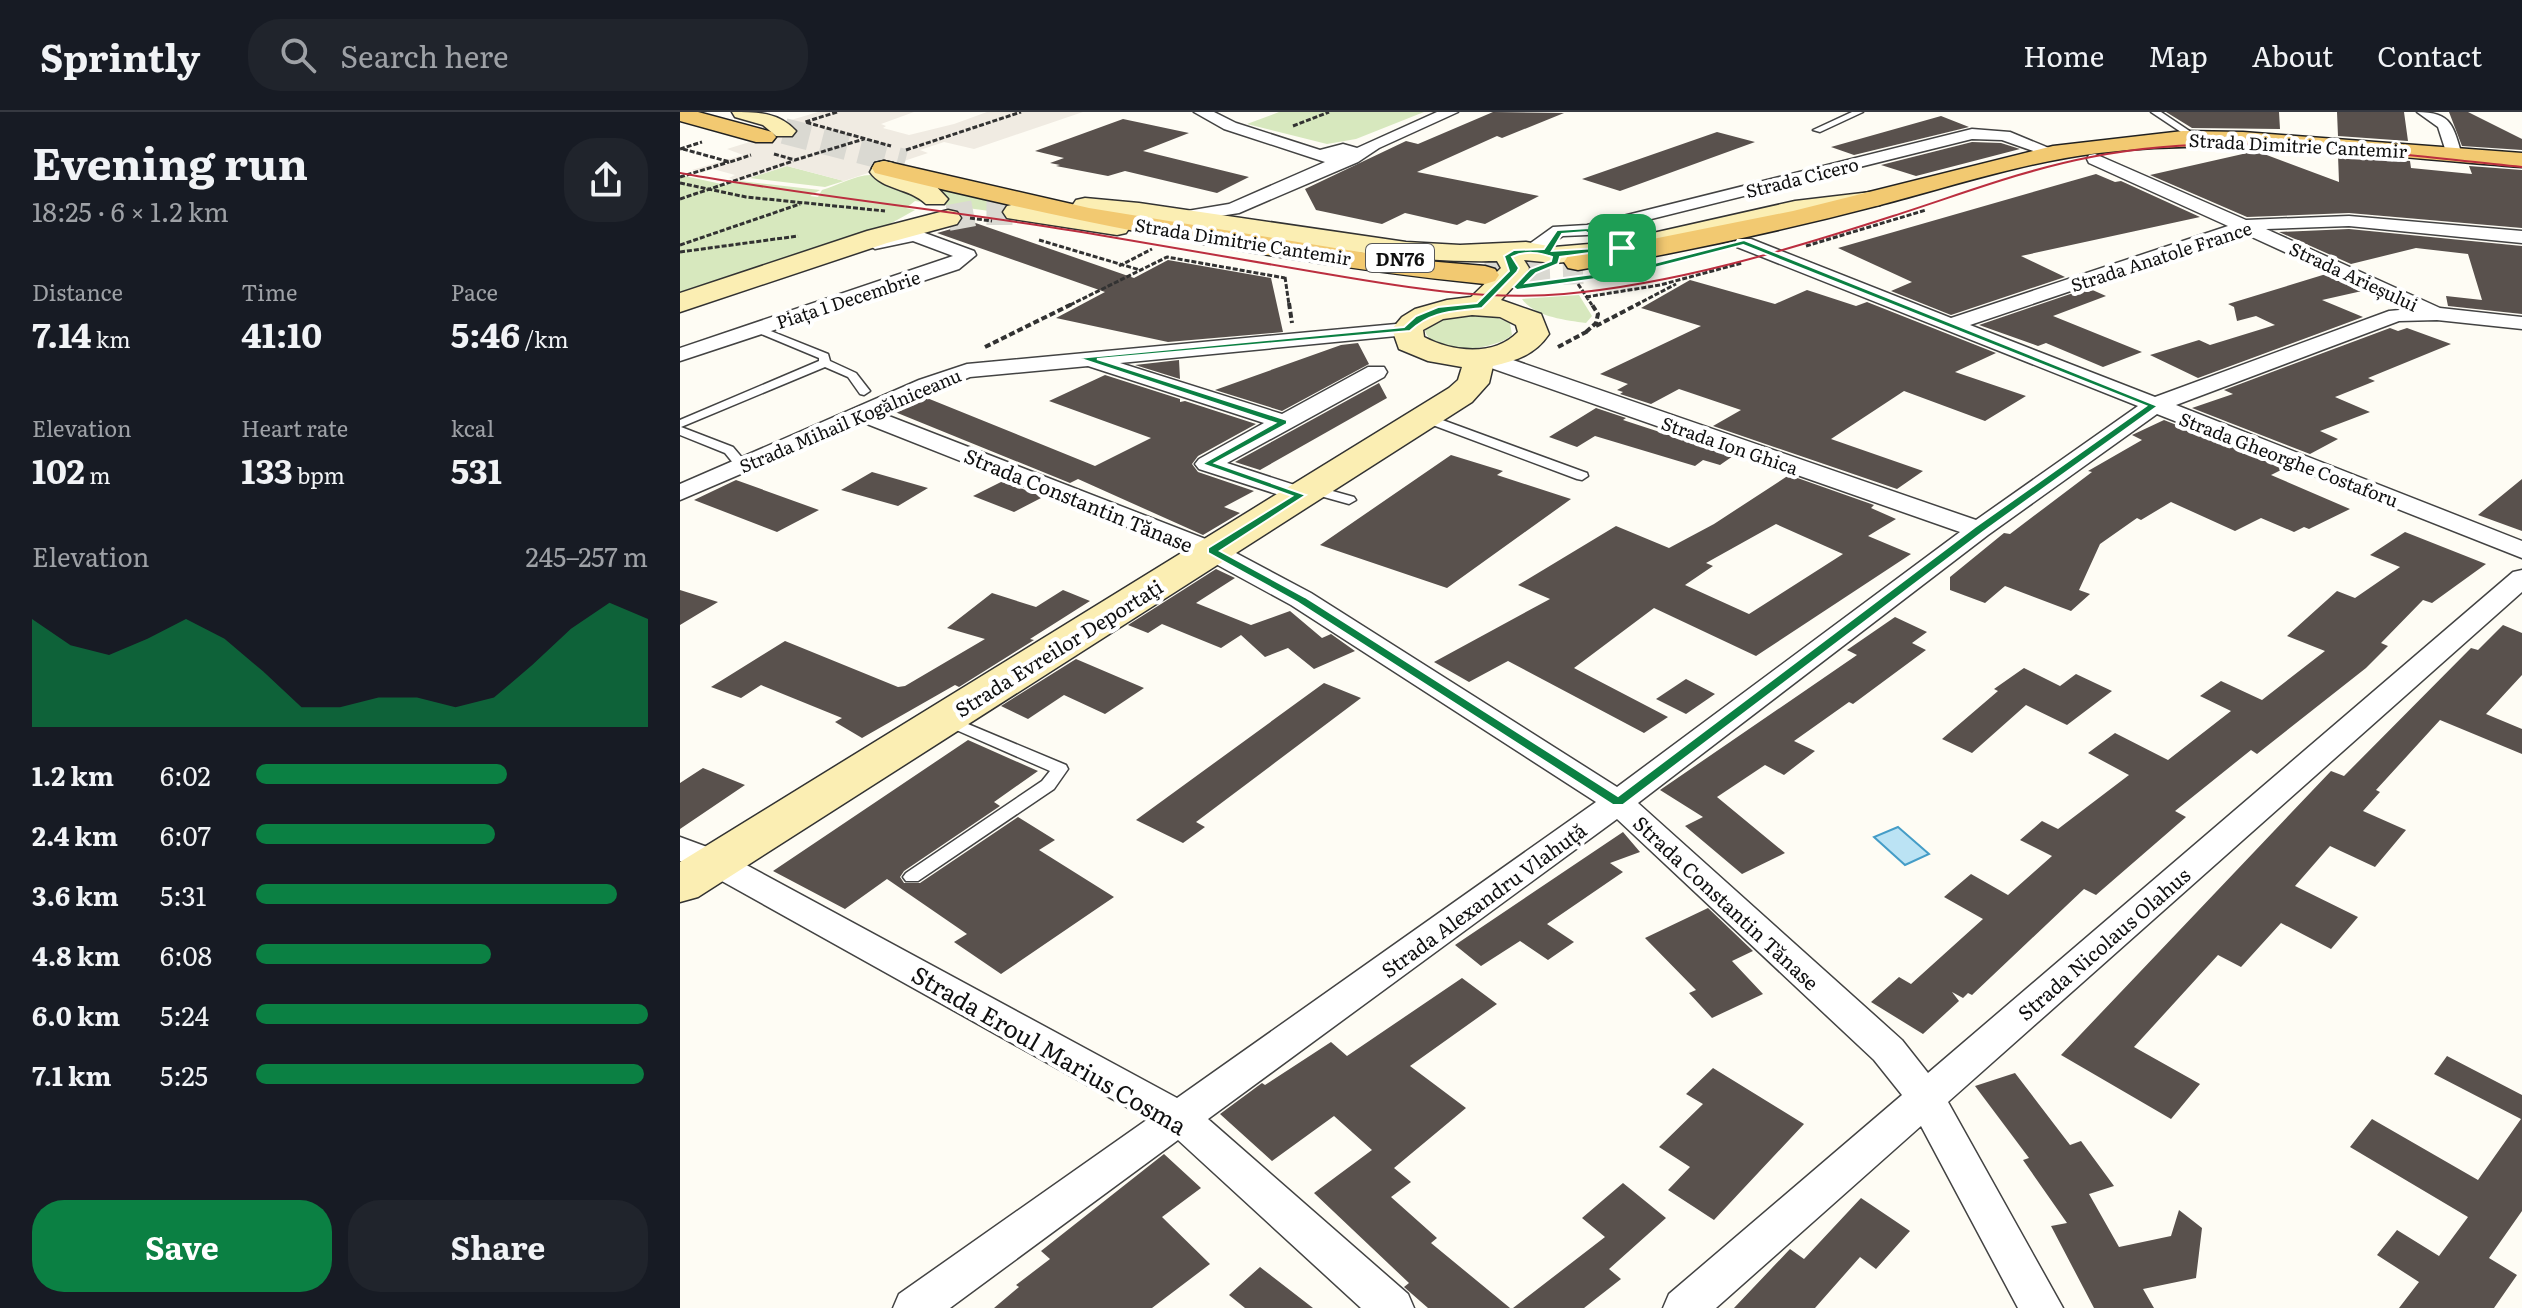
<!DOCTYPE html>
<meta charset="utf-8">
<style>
:root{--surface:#171b24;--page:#20242c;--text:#f1f3f6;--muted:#9ea1a6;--line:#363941;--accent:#0b8043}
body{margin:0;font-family:Literata,serif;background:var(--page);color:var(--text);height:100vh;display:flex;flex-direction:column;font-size:30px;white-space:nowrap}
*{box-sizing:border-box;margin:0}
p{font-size:26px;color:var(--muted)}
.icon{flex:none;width:44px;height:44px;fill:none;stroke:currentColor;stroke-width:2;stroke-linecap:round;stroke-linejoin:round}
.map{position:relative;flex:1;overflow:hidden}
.details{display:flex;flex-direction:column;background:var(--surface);width:680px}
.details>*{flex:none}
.pin{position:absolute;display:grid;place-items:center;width:68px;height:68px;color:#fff;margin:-34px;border-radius:16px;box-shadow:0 4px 12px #0006}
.round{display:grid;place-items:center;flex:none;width:84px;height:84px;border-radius:32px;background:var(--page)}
.headline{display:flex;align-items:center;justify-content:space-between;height:136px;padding:0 32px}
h1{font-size:44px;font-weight:700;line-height:60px}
.figures{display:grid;grid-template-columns:repeat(3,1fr);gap:12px;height:136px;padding:8px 32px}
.figures div{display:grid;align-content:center}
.figures b{font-size:34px;font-weight:700}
.figures small{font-size:22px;font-weight:400}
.figures p{font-size:22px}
.chart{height:224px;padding:16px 32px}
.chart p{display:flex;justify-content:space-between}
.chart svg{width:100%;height:144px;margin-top:8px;fill:var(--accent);opacity:.7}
.action{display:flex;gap:16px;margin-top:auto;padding:16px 32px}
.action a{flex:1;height:92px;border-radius:32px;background:var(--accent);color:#fff;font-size:32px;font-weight:700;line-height:92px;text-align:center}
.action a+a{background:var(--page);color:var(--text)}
ul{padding:0 32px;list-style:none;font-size:26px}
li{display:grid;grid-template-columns:128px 96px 1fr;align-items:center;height:60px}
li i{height:20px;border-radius:10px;background:var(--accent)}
header{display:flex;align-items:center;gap:48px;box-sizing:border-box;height:112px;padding:0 40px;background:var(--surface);border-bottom:2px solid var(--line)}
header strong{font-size:38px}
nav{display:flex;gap:44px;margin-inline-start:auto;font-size:28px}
.search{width:560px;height:72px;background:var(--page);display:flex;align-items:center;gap:20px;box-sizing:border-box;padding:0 28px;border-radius:32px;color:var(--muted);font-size:30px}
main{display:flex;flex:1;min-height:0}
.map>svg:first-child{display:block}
.green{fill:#d7e8be}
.plaza{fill:#f0ebe2}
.water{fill:#bbe3f4;stroke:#459dc7;stroke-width:2}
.building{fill:#59514d;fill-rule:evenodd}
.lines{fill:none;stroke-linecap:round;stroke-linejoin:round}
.secondary-tunnel{stroke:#dad9d2;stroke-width:26;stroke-dasharray:26 13;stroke-linecap:butt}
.primary-tunnel{stroke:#dad9d2;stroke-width:26;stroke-dasharray:26 13;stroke-linecap:butt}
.lane-casing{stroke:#434343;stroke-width:3}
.street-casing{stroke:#434343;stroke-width:3}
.secondary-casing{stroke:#323232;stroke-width:3}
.primary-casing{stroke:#212121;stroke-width:3}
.path-far1{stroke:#323232;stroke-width:3;stroke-dasharray:5 2;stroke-linecap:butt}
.path{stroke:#323232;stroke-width:4;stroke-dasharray:6 3;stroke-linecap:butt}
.lane{fill:#fff;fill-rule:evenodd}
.street{fill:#fff;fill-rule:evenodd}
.secondary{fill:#fbeeb3;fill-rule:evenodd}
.primary{fill:#f2c971;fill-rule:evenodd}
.tram{stroke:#bb2e3f;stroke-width:2}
.route{fill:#0b8043;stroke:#fff;stroke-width:2;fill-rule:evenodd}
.labels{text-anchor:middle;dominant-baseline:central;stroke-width:8;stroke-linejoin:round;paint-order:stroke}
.far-street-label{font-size:18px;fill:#101010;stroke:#fff}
.shield{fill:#fff;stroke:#585858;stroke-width:2}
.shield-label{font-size:18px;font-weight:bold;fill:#101010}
.street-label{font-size:20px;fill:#101010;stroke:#fff}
.near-street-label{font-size:24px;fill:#101010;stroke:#fff}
</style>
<header>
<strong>Sprintly</strong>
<div class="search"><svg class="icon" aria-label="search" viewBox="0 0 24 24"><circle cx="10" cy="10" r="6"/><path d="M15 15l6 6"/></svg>Search here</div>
<nav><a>Home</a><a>Map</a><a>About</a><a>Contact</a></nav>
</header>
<main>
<section class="details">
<div class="headline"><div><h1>Evening run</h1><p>18:25 · 6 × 1.2 km</p></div><a class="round"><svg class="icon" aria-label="share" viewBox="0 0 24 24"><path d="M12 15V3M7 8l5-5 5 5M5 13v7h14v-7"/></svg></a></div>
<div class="figures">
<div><p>Distance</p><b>7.14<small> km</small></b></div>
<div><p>Time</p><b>41:10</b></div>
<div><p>Pace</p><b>5:46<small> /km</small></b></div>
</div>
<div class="figures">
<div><p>Elevation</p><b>102<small> m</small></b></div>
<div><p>Heart rate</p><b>133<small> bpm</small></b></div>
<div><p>kcal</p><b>531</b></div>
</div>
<div class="chart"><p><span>Elevation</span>245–257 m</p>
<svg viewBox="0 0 160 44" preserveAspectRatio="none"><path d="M0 44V11L10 19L20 22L30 17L40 11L50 17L60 27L70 38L80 38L90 35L100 35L110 38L120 35L130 25L140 14L150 6L160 11V44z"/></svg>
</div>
<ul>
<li><b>1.2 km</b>6:02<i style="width:64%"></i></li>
<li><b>2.4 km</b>6:07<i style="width:61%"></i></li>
<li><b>3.6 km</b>5:31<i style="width:92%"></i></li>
<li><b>4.8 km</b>6:08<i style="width:60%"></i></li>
<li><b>6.0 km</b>5:24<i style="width:100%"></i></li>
<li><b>7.1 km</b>5:25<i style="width:99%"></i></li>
</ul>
<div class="action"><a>Save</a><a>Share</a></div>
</section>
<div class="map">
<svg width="1842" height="1196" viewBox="0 0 1842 1196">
<rect width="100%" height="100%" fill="#fefcf4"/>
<path class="green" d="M599,0h145l-68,27 -29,5 -80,-20z
M107,54l57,15 -19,6 -76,-9z
M0,63l46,10 14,-4 80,9 -10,6 8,1 4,-7c14,-4 34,-15 48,-15 23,1 52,23 74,12l79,20 -11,7 -97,-13 -9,7 9,2 -27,15 -208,69z
M899,183l13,21 -6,7c-21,-3 -51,-6 -64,-24z
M781,201l29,2 20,8 2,12c-17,15 -78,23 -87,-4 7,-13 23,-14 36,-18z"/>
<path class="plaza" d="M138,0h96l-33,12 5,2 -3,2 26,7 45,-11 33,-12h96l-109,37 -30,-7 -24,8 8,3 -84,28 -57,-15 -47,15 -11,-3 6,-3 -22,-6 -12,4 -9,-3 51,-15 -16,-6 78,-24 -14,-5z"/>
<path class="water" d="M1218,715l31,27 -24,11 -31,-28z"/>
<path class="building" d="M813,0l71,1 -62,25 -5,-2 -80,36 122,24 -54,28 -18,-4 -10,5 -52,-12 -23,11 -66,-14 -11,-21 101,-48 12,3z
M1486,0h113l1,17 -88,-1z
M1657,0h67l4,29 -70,-5z
M1769,0h19l54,27v11l-60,-4z
M1261,4l28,11 -115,28 -23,-8z
M443,7l66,14 -46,18 106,26 -32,16 -92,-22 -17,5 -52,-10 4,-1 -10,-2 14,-5 -29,-7z
M1037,20l38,10 -135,49 -38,-12z
M1292,30l29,1 19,6 -104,27 -35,-11z
M1576,39l83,31 -1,-27 72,6 1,7 61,6 -3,-8 53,4v58l-173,-15 -102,4 -97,-42z
M1416,62l19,8 6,-1 79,36 -179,39 44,21 -114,38 -60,-24 21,-9 -74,-34z
M284,107l170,59 34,-18 103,18 12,54 -115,10 -112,-24 49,-26 -168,-59 21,-6z
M1669,117l173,17v68l-74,-8 -2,-10 36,4 -14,-46 -52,-6 -65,16 -72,-32z
M1646,162l36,17 -40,9 41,17 -165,61 -48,-23 49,-15 11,5 65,-20 -19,-9 -19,5 -3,-14 -6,-3z
M1010,168l85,24 32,-14 49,16 11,-4 129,51 -41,19 71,24 -41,25 -81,-30 -73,48 92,32 -26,18 -184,-63 28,-16 -62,-21 -28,15 -31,-10 3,-2 -6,-2 11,-6 -28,-10 101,-48 -60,-18z
M1408,176l18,8 -53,20 89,36 -39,15 -57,-24 -8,3 -59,-21z
M1710,216l8,3 9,-3 44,16 -83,34 7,3 -40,16 35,15 -50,19 18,8 -28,15 -118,-46 41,-14 -9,-4z
M678,231l11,21 -87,47 -67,-21 126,-45z
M499,248l1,19 -45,-14z
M425,263l75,24v3l5,-1 71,23 -58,32 -6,8 6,8 56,19 -30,16 16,6 -37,22 -125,-56 -8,4 -175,-71 32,-14 168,68 56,-28 -102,-37z
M699,271l8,15 -127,72 -25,-8z
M916,296l30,10 -3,2 110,36 -13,9 -17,-5 -8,6 -100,-30 -18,11 -28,-10z
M1484,308l121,48 -14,7 79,34 -41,20 -5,-2 -10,5 -33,-14 -26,13 -64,-29 -30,18 -4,-2 -37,26 -21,46 11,4 -19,17 -66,-25 -20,17 -35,-13v-13l54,-44 6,1 82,-62 -4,-1 54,-31 -10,-5z
M771,343l52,16 -6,4 74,24 -124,89 -127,-43z
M192,360l56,16 -30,18 -57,-16z
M1109,363l85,30 -3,3 25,11 -28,17 43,18 -155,102 -102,-48 -80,60 94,49 -24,16 -136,-72 -39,21 -35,-20 116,-63 -32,-14 98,-59 53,22 45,-24zM1096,412l67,30 -94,60 -64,-29 28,-19 -7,-3z
M1842,367v52l-44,-16z
M56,368l83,30 -42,22 -83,-32z
M323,369l40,16 -29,15 -41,-16z
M1725,420l81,32 -54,39 -9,-3 -42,43 7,3 -22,22 -109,86 -6,-4 -76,61 11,6 -90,78 -12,-6 -112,106 -4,-2 -5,5 -11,-6 7,9 -36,33 -52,-32 28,-25 12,7 72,-65 -39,-22 27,-23 37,21 44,-39 -32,-16 22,-19 16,8 71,-54 -41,-22 27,-20 53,27 63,-49 -31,-15 21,-15 41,19 63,-49 -38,-15 50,-45 18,7 45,-31 -30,-12z
M536,457l19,9 -39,25 55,22 39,-14 32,27 9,-4 24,17 -41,18 -26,-21 -23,9 -24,-22 -20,13 -59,-24 -14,9 -20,-8z
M0,478l38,12 -38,23z
M383,478l27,11 -60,38 4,1 -75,47 -4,-2 -93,53 -27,-16 7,-4 -81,-33 -20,13 -30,-11 74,-46 113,46 7,-1 80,-47 -38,-11 45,-35 44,14z
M1215,505l32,15 -15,11 14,7 -73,54 -4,-2 -55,39 21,10 -31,24 -19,-10 -48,32 68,56 -43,21 -57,-48 18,-9 -43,-27 197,-135 -10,-5z
M1823,513l19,8v42l-36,39 36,15v25l-82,-34 -64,70 4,2 -17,19 43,19 -31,37 -45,-21 -35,40 63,31 -27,32 -50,-26 -40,44 -23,-12 -84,92 66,37 -29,35 -110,-64 270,-284 13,5 127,-128 7,2z
M396,547l68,29 -39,26 -41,-19 -36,24 -27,-13z
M1344,556l36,18 16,-12 36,17 -45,34 -41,-20 -54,48 -30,-14 56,-48 -4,-2z
M1006,567l29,15 -29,20 -30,-15z
M644,571l37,15 -165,124 9,5 -22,16 -47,-23z
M288,628l70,31 -44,31 6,4 -96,65 -4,6 4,6h16l98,-66 37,23 -16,10 75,47 -113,77 -47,-32 13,-8 -80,-55 -42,30 -72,-38z
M23,656l42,17 -65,44v-46z
M943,720l17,20 -30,11 13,9 -76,52 27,18 -26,18 -28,-19 -39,25 -26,-21z
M1028,796l45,43 -21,10 31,33 -51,24 -23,-25 7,-3 -51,-52z
M782,866l35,26 -87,62 56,42 -72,60 17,14 -20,15 46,41 -6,5 79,65h-82l-24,-21 5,-4 -95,-90 58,-43 -38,-34 -62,45 -52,-47 42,-31 3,2 66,-43 16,14z
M1767,944l75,39v116l-33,47 28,17 -23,33h-95l20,-26 -42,-27 20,-25 42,26 29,-39 -118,-70 22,-28 106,61 43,-61 -87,-45z
M1033,956l91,56 -90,96 -46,-30 22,-23 -31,-20 44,-43 -17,-10z
M1335,961l55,72 11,-4 33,45 -25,8 30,53 52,-11 8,-26 23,18 -6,50 -53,11 11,19h-60l-43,-82 16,-3 -44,-63 6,-2 -54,-72z
M484,1042l37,34 -39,29 48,47 -58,44h-158l25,-21 -3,-2 34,-26 -9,-8z
M943,1071l43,35 -57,51 12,10 -37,29h-71l92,-71 -23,-19z
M1181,1086l49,33 -34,38 -16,-12 -45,51h-81l56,-59 14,10z
M580,1155l53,41h-68l-16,-13z"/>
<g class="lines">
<path class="secondary-tunnel" d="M268,106l32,-6h36"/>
<path class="primary-tunnel" d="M104,19l121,31
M805,163l98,-4"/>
<g class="lane-casing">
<path id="lane" d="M1172,0h11l-43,20 -7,-2z
M1471,0h10l39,26 -7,2z
M78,214l70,28 2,7 26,12 14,18 -6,4 -4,-1 -12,-17 -23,-10 -144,60 52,20 16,19 -6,4 -5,-1 -13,-16 -45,-18v-15l139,-59v-3l-65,-27 -2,-2z
M746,302l161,59 1,3 -6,4 -5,-1 -155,-58 -2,-3z
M631,373l43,12 2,3 -7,4 -43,-12v-6z
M264,602l122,51 2,4 -14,20 -136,92h-12l-3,-4 3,-4 136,-92 8,-10 -112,-49 -2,-3z"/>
</g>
<g class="street-casing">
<path id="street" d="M514,0h20l22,11 84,27 23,-6 14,4 80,-36h21l-79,36 -21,14 -119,51 -58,9 -9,-5 3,-4 54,-9 96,-42 -101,-33z
M1737,0c35,0 36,14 45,43l-2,3h-12l-10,-31z
M1292,17l38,3 51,21 -8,5 -51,-18 -30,-1 -385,96 -24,1 -33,20 -9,-6 32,-23 34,-2z
M1415,42l151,66 103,-4 173,15v12l-173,-17 -83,3 174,79 82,9v12l-85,-9 -38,1 -223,84 346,136v17l-365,-144 -169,121 -350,268 264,237 26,33 585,-501 9,-2v22l-574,510 115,206h-45l-97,-182 -205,182h-53l6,-14 233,-199 -28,-35 -257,-241 -409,300 200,175 6,14h-53l-183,-168 -228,168h-57l6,-14 249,-175 -446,-249 -22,-9v-24l46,17 451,244 419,-296 -305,-197 -88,-48 -341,-135 -182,78v-16l239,-104 48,-16 440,-41 7,2 3,4 -10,6 -287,28 162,51 86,-47h16l3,5 -3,5 -157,86 83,27 3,5 -3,5 -9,2 -102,-33 -4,-5 4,-5 65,-36 -176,-57 -118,11 -89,36 340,132 90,48 306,194 343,-255 -486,-170 -3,-5 3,-5h16l486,168 162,-114 -401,-159 -2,-4 2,-4h14l200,79 277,-92 -139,-63 -2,-4 2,-4zM1563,121l167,76 -21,2 -234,86 -185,-72z
M234,117l60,22 2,4 -17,14 -279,92v-13l273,-92 -40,-15 -38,8 -9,-6 2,-4z"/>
</g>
<g class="secondary-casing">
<path id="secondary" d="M52,0c25,0 47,0 64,19l-4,5h-16l-13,-11 -28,-8z
M204,49l9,2 2,7 38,13 15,16 -4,5h-18c-16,-16 -44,-14 -56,-32l5,-9z
M1191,80l9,3 4,5 -4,5 -85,12 -182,41 -59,5 -30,-3 5,8 -2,4 -26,28 40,14 8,20c-14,21 -32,26 -56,32l-4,17 -17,19 -774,495 -18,5v-40l769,-474 9,-8 4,-13 -34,-6 -29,-12 -7,-20 10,-12 13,-8 32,-9 24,-3 30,-29 -4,-7c-139,3 -274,-36 -412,-47l-9,-2 -4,-6 4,-6 9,-2 54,5 267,39 54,3 66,-3 28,5 59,-5 182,-41zM792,203l28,2 16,8 2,7c-24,25 -66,20 -94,5l-1,-7 20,-11z
M336,92l101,15 9,2 4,6 -4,6 -9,2 -110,-17 -4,-6 4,-6z
M268,98l9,2 4,6 -4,6 -70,19 -207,69v-19l187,-62z"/>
</g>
<g class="primary-casing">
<path id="primary" d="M0,0h18l74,20 4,5 -4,5h-16l-76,-21z
M1503,19l60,1 279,21v14c-140,-10 -283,-31 -423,-14 -74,9 -147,33 -219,52 -100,26 -200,48 -302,65l-10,-2 -4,-6 4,-6 225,-45 260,-65z
M204,49l205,47 314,51 82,7 10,3 4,6 -4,6 -10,3c-206,-21 -409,-61 -610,-111l-3,-5 3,-5z"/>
</g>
<path class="path-far1" d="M157,0l-32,10 86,24
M613,14l36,-14
M0,37l22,-7
M3,37l47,13 21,-7
M226,38l115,-38
M94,42l21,6 69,-21
M0,65l49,-15
M0,71l66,14 139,14
M0,87l113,-38
M290,106l22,3
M359,128l101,30
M0,133l120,-41
M1126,134l120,-36
M0,140l118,-16
M439,154l33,-17
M605,165l4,28
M898,172l14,21
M906,185l74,-12 82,-22
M390,193l97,-48 118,21
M956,193l40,-21"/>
<path class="path" d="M609,191l3,20
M916,214l44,-23
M906,220l10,-9 2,-9 -7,-11
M305,235l89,-44
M878,235l30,-16"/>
<use href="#lane" class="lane"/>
<use href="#street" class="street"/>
<use href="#secondary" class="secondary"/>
<use href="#primary" class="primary"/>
<path class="tram" d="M0,61c139,25 280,38 419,62 74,12 148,25 222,38 82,14 160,28 243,21 111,-10 224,-44 329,-78 66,-21 130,-46 198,-59 143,-28 288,-4 431,10"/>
</g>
<path class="route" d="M910,116l36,20 -66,9 -2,7 -22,9 -10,10 105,-14 113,-29 414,166 -175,126 -360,273h-10l-316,-203 -89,-49v-5l84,-52 -90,-32 73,-41 -197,-65 326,-31 12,-11 22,-9 39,-4 32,-32 -5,-15 10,-6 30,-1 13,-19zM906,120l27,15 -61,4 10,-17zM1063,133l403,161 -171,121 -357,269 -313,-199 -85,-46 86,-56 -91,-32 72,-39v-4l-190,-61 313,-28c22,-21 44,-19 72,-23l35,-36 2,-4 -7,-11c12,-6 28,-5 40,0l-1,4 -21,8 -17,18 4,3 114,-16z"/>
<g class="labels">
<g class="far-street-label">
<text transform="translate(1618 33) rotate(3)">Strada Dimitrie Cantemir</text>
<text transform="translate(1122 65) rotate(-14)">Strada Cicero</text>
<text transform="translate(563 129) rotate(9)">Strada Dimitrie Cantemir</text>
<text transform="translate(1481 144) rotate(-18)">Strada Anatole France</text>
<text transform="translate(1674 164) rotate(25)">Strada Arieșului</text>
<text transform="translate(168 187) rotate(-18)">Piața 1 Decembrie</text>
<text transform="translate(170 308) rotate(-23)">Strada Mihail Kogălniceanu</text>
<text transform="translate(1050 333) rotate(19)">Strada Ion Ghica</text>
<text transform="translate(1609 347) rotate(21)">Strada Gheorghe Costaforu</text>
</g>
<rect class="shield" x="686" y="132" width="68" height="28" rx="6"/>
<g class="shield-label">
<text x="720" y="146">DN76</text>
</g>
<g class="street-label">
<text transform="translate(399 387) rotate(22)">Strada Constantin Tănase</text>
<text transform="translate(378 535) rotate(-32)">Strada Evreilor Deportaţi</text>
<text transform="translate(803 787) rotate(-36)">Strada Alexandru Vlahuță</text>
<text transform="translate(1047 790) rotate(43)">Strada Constantin Tănase</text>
<text transform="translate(1423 831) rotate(-41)">Strada Nicolaus Olahus</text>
</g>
<g class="near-street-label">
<text transform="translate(370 937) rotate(30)">Strada Eroul Marius Cosma</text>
</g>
</g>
</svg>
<div class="pin" style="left:942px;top:136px;background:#1e9e55"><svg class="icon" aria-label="arrive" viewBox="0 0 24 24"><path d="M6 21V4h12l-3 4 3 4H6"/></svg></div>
</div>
</main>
